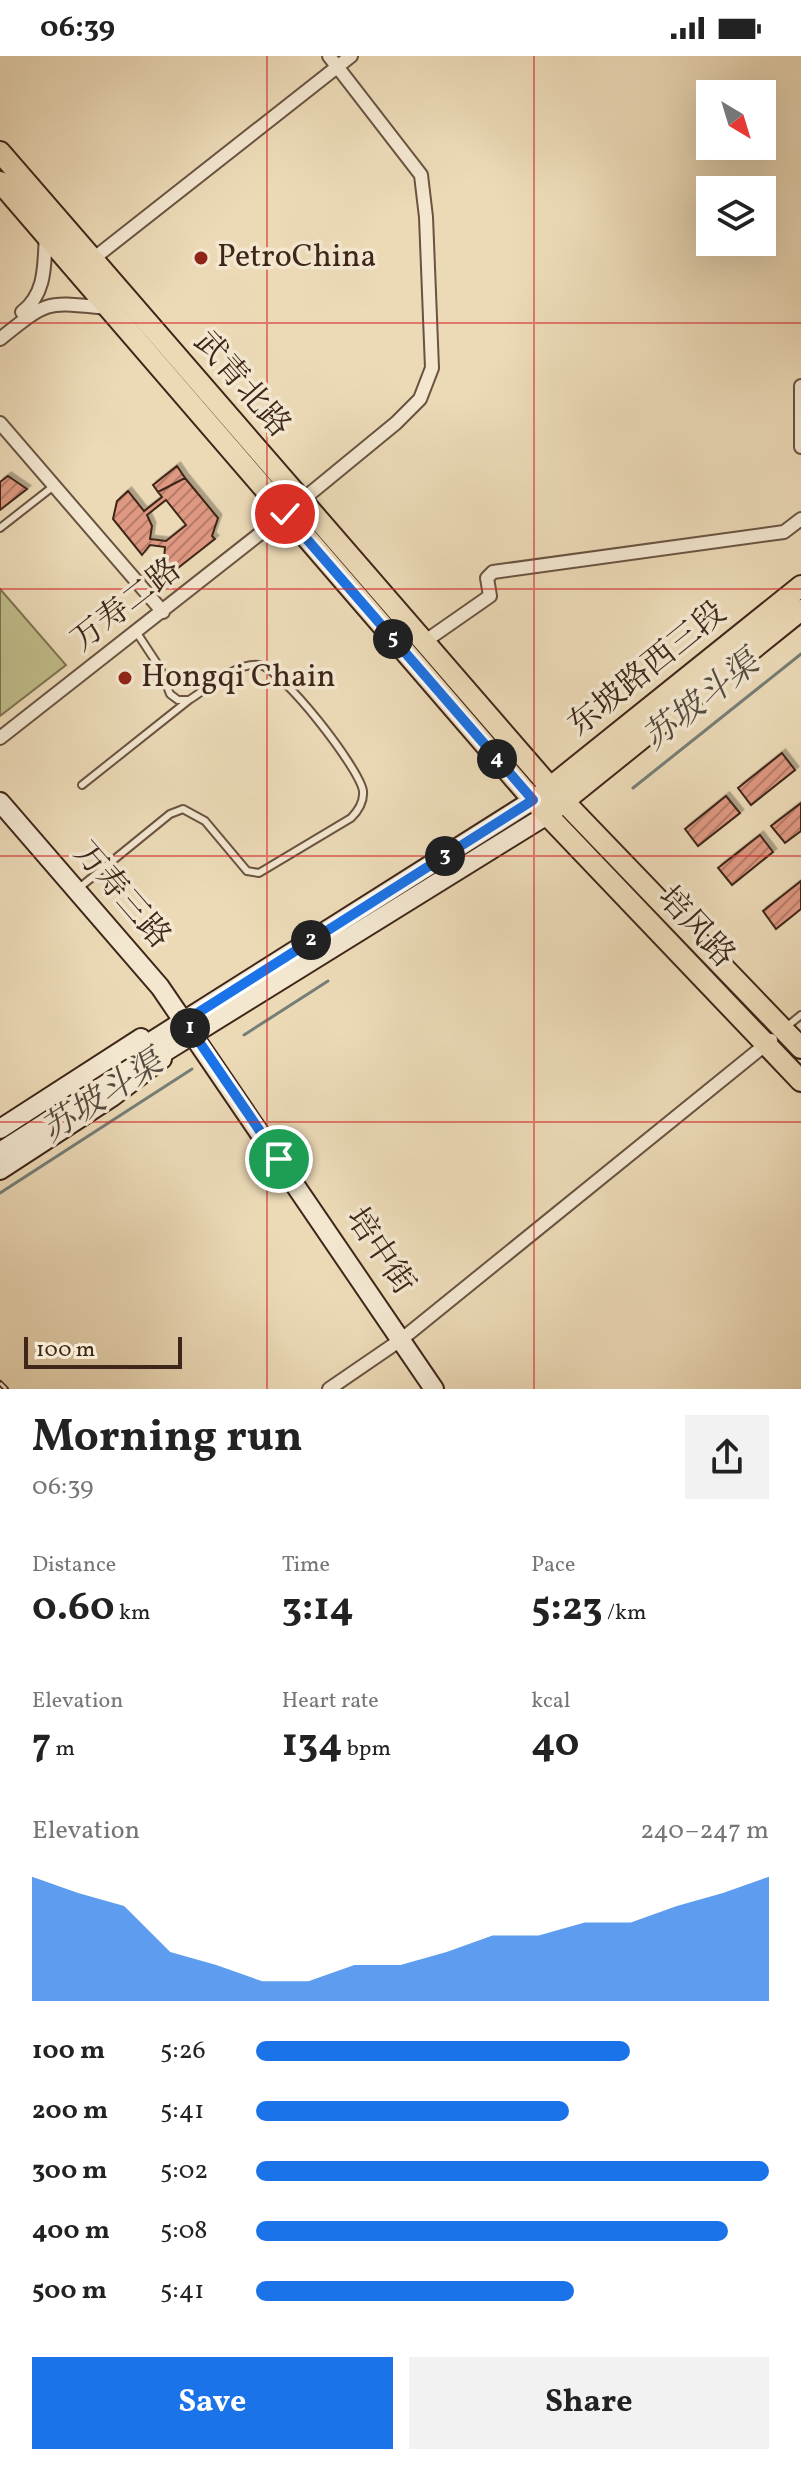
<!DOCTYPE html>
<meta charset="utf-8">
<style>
:root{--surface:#fff;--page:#f2f2f2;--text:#222;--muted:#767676;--accent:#1a73e8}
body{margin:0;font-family:Vollkorn,"Noto Serif SC",serif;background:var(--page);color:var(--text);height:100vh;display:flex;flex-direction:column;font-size:30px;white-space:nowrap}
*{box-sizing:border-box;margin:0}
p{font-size:26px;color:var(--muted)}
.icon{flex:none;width:44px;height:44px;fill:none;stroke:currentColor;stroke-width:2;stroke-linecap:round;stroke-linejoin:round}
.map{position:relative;height:1333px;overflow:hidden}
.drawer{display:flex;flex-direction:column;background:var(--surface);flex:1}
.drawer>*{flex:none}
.needle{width:52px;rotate:142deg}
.tools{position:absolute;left:696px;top:24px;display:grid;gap:16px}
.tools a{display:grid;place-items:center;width:80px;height:80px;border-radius:0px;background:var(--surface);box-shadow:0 8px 32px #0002;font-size:40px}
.scale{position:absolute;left:24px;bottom:20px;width:158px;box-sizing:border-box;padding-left:8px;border:4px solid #3e2619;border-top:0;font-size:22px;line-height:28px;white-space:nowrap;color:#3e2619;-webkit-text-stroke:6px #f3e7d0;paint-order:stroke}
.pin{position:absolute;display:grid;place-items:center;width:68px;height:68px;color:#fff;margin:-34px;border:4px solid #fff;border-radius:50%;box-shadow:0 2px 8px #0007}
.km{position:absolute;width:40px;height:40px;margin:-20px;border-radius:50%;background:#222;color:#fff;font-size:22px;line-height:40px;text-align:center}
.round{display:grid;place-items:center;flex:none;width:84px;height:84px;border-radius:0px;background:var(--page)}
.summary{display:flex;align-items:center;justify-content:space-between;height:136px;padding:0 32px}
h1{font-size:44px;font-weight:700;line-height:60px}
.metrics{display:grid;grid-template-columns:repeat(3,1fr);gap:12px;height:136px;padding:8px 32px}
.metrics div{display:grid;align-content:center}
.metrics b{font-size:40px;font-weight:700}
.metrics small{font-size:22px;font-weight:400}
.metrics p{font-size:22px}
.chart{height:224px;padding:16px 32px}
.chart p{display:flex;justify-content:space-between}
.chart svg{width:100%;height:144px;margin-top:8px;fill:var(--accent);opacity:.7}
.button{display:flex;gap:16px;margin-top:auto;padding:16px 32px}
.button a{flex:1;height:92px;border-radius:0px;background:var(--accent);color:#fff;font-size:32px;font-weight:700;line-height:92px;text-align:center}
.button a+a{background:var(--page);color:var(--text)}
ul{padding:0 32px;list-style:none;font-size:26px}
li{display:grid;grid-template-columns:128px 96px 1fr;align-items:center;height:60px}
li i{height:20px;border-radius:10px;background:var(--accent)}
.status{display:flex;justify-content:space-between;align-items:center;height:56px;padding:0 40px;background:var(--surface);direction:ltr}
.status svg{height:22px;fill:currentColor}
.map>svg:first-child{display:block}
.park{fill:#bfbd89;stroke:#7e7251;stroke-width:2}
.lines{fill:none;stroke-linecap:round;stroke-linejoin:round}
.stream{stroke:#757e77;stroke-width:3}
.building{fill:url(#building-hatch);stroke:#3e2619;stroke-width:2;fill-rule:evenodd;filter:url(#shadow)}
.lane-casing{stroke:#6a5340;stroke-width:10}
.street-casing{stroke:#6a5340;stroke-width:16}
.secondary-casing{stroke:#3e2619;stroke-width:22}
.primary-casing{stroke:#3e2619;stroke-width:24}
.lane{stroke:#f3e7d0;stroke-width:6}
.street{stroke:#f3e7d0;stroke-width:12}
.secondary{stroke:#f3e7d0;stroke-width:18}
.primary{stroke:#ecdab7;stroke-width:20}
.rail-casing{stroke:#3e2619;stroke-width:6}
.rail{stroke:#f3e7d0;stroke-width:3;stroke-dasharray:9;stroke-linecap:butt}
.route-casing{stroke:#fff;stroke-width:16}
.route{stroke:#1a73e8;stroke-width:10}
.grid{fill:none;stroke:#d62828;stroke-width:2;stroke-opacity:0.55}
.poi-dot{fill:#8f2418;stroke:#f3e7d0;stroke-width:3}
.labels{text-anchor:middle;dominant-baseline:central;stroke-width:7;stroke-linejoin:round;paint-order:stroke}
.poi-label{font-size:32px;fill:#3e2619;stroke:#f3e7d0;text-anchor:start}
.street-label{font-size:32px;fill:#3e2619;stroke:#f3e7d0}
.water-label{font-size:34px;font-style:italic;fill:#554b40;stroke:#f3e7d0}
</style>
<div class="status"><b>06:39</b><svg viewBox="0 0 49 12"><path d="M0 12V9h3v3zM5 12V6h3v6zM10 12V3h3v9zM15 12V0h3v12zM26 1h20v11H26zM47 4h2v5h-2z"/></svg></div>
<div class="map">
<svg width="801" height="1333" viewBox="0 0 801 1333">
<defs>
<pattern id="building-hatch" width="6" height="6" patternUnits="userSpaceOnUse" patternTransform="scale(2)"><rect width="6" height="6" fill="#df9881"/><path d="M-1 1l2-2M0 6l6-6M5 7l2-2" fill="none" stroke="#b67c69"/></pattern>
<filter id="shadow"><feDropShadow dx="3.5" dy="-3.5" stdDeviation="0" flood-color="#0004"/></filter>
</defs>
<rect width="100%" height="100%" fill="#ecdab7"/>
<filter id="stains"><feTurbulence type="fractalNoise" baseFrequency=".0025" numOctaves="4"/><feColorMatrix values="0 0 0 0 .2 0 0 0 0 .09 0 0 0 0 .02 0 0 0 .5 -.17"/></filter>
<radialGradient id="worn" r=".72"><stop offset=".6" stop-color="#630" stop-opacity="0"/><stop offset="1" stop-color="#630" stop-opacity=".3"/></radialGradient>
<path class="park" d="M0,533l66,76 -66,51z"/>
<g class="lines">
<path class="stream" d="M633,732l168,-134
M244,979l84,-54
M0,1137l192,-124"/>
</g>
<path class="building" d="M177,410l8,12 -27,14 -5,-7z
M8,420l19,13 -27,21v-28z
M185,422l33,40 -6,18 3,3 -41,32 -10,-13 1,-11 -15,-2 -8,10 -29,-36 4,-18 11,-10 16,20 18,-14 -4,-5zM166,444l20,25 -20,16 -16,-2 2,-13 -5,-11z
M782,697l13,17 -44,35 -13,-17z
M726,740l14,17 -42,33 -13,-17z
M801,747v28l-16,12 -14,-17z
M760,779l13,17 -41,33 -14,-17z
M801,825v28l-25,20 -13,-18z"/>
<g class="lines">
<g class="lane-casing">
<path id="lane" d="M0,472l55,-43
M82,729l107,-85
M79,832l91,-74 13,-5 22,12 42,50 12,2 92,-55c8,-8 13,-16 12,-27 -3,-22 -82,-124 -104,-126 -23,-3 -52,24 -70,35h-11l-8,-6 -10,-26 -23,-35
M785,972l16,-13"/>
</g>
<g class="street-casing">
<path id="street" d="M93,203l258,-203
M22,256c25,-19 22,-49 24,-78
M0,283c50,-40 45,-37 108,-31
M801,330v61
M0,367l163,189
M301,445l95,-78 24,-24 12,-31 -6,-151 -5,-42 -92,-119
M424,586l66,-46 -3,-18 6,-6 291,-40 17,-13
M0,682l285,-224
M329,1333l73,-50 369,-299"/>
</g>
<g class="secondary-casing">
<path id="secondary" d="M0,746l160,185 274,402
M133,997l400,-253
M0,1073l141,-91
M0,1096l153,-98 10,-1 384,-238
M0,1114l112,-73 50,-38"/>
</g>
<g class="primary-casing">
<path id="primary" d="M0,96l550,635 251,261
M0,126l533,618 268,281
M542,738l259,-208
M553,754l248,-200"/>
</g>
<use href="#lane" class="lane"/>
<use href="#street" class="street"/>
<use href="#secondary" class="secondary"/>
<use href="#primary" class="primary"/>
<g class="rail-casing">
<path id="rail" d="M0,1327l6,6"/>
</g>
<use href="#rail" class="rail"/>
</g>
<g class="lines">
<g class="route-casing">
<path id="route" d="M279,1103l-94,-138 348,-221 -248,-286"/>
</g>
<use href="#route" class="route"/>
</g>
<path class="grid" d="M267,0v1333M534,0v1333M0,267h801M0,533h801M0,800h801M0,1066h801"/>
<g class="poi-dot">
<circle cx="201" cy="202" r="8"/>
<circle cx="125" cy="622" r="8"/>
</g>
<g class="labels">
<g class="poi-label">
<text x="217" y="202">PetroChina</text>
<text x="141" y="622">Hongqi Chain</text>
</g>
<g class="street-label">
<text transform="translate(241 329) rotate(49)">武青北路</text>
<text transform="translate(127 550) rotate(-38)">万寿二路</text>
<text transform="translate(648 614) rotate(-39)">东坡路西三段</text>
<text transform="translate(121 840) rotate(49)">万寿三路</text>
<text transform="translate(695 872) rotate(47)">培风路</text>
<text transform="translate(379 1196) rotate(56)">培中街</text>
</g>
<g class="water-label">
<text transform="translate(702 646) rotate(-38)">苏坡斗渠</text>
<text transform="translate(103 1042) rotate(-33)">苏坡斗渠</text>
</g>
</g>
<rect width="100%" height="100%" filter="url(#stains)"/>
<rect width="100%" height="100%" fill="url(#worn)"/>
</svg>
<div class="tools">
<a><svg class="needle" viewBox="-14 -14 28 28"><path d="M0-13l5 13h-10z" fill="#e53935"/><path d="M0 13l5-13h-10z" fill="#767676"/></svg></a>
<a><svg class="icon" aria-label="layers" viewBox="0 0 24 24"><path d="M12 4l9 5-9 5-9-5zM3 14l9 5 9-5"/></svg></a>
</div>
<div class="scale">100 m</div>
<div class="pin" style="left:279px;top:1103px;background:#1e9e55"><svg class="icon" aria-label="arrive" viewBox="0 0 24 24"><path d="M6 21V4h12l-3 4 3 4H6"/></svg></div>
<div class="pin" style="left:285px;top:458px;background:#d93025"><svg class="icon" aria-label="check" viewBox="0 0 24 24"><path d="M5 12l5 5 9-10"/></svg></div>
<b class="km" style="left:190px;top:972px">1</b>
<b class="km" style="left:311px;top:884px">2</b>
<b class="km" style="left:445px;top:800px">3</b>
<b class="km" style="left:497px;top:703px">4</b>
<b class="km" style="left:393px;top:583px">5</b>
</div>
<section class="drawer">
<div class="summary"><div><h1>Morning run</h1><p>06:39</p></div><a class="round"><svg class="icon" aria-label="share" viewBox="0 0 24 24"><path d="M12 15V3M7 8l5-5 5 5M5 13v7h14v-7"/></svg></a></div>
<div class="metrics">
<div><p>Distance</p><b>0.60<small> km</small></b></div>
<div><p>Time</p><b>3:14</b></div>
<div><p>Pace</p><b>5:23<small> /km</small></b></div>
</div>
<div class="metrics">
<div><p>Elevation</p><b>7<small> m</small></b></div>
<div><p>Heart rate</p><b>134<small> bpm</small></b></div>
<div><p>kcal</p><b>40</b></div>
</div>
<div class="chart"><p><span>Elevation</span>240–247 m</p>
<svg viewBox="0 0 160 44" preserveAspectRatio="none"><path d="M0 44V6L10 11L20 15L30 29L40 33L50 38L60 38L70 33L80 33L90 29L100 24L110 24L120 20L130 20L140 15L150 11L160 6V44z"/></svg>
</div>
<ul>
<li><b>100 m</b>5:26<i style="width:73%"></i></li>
<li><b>200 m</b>5:41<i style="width:61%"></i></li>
<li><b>300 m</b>5:02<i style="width:100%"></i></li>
<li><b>400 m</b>5:08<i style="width:92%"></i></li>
<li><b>500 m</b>5:41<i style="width:62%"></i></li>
</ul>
<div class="button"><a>Save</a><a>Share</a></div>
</section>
